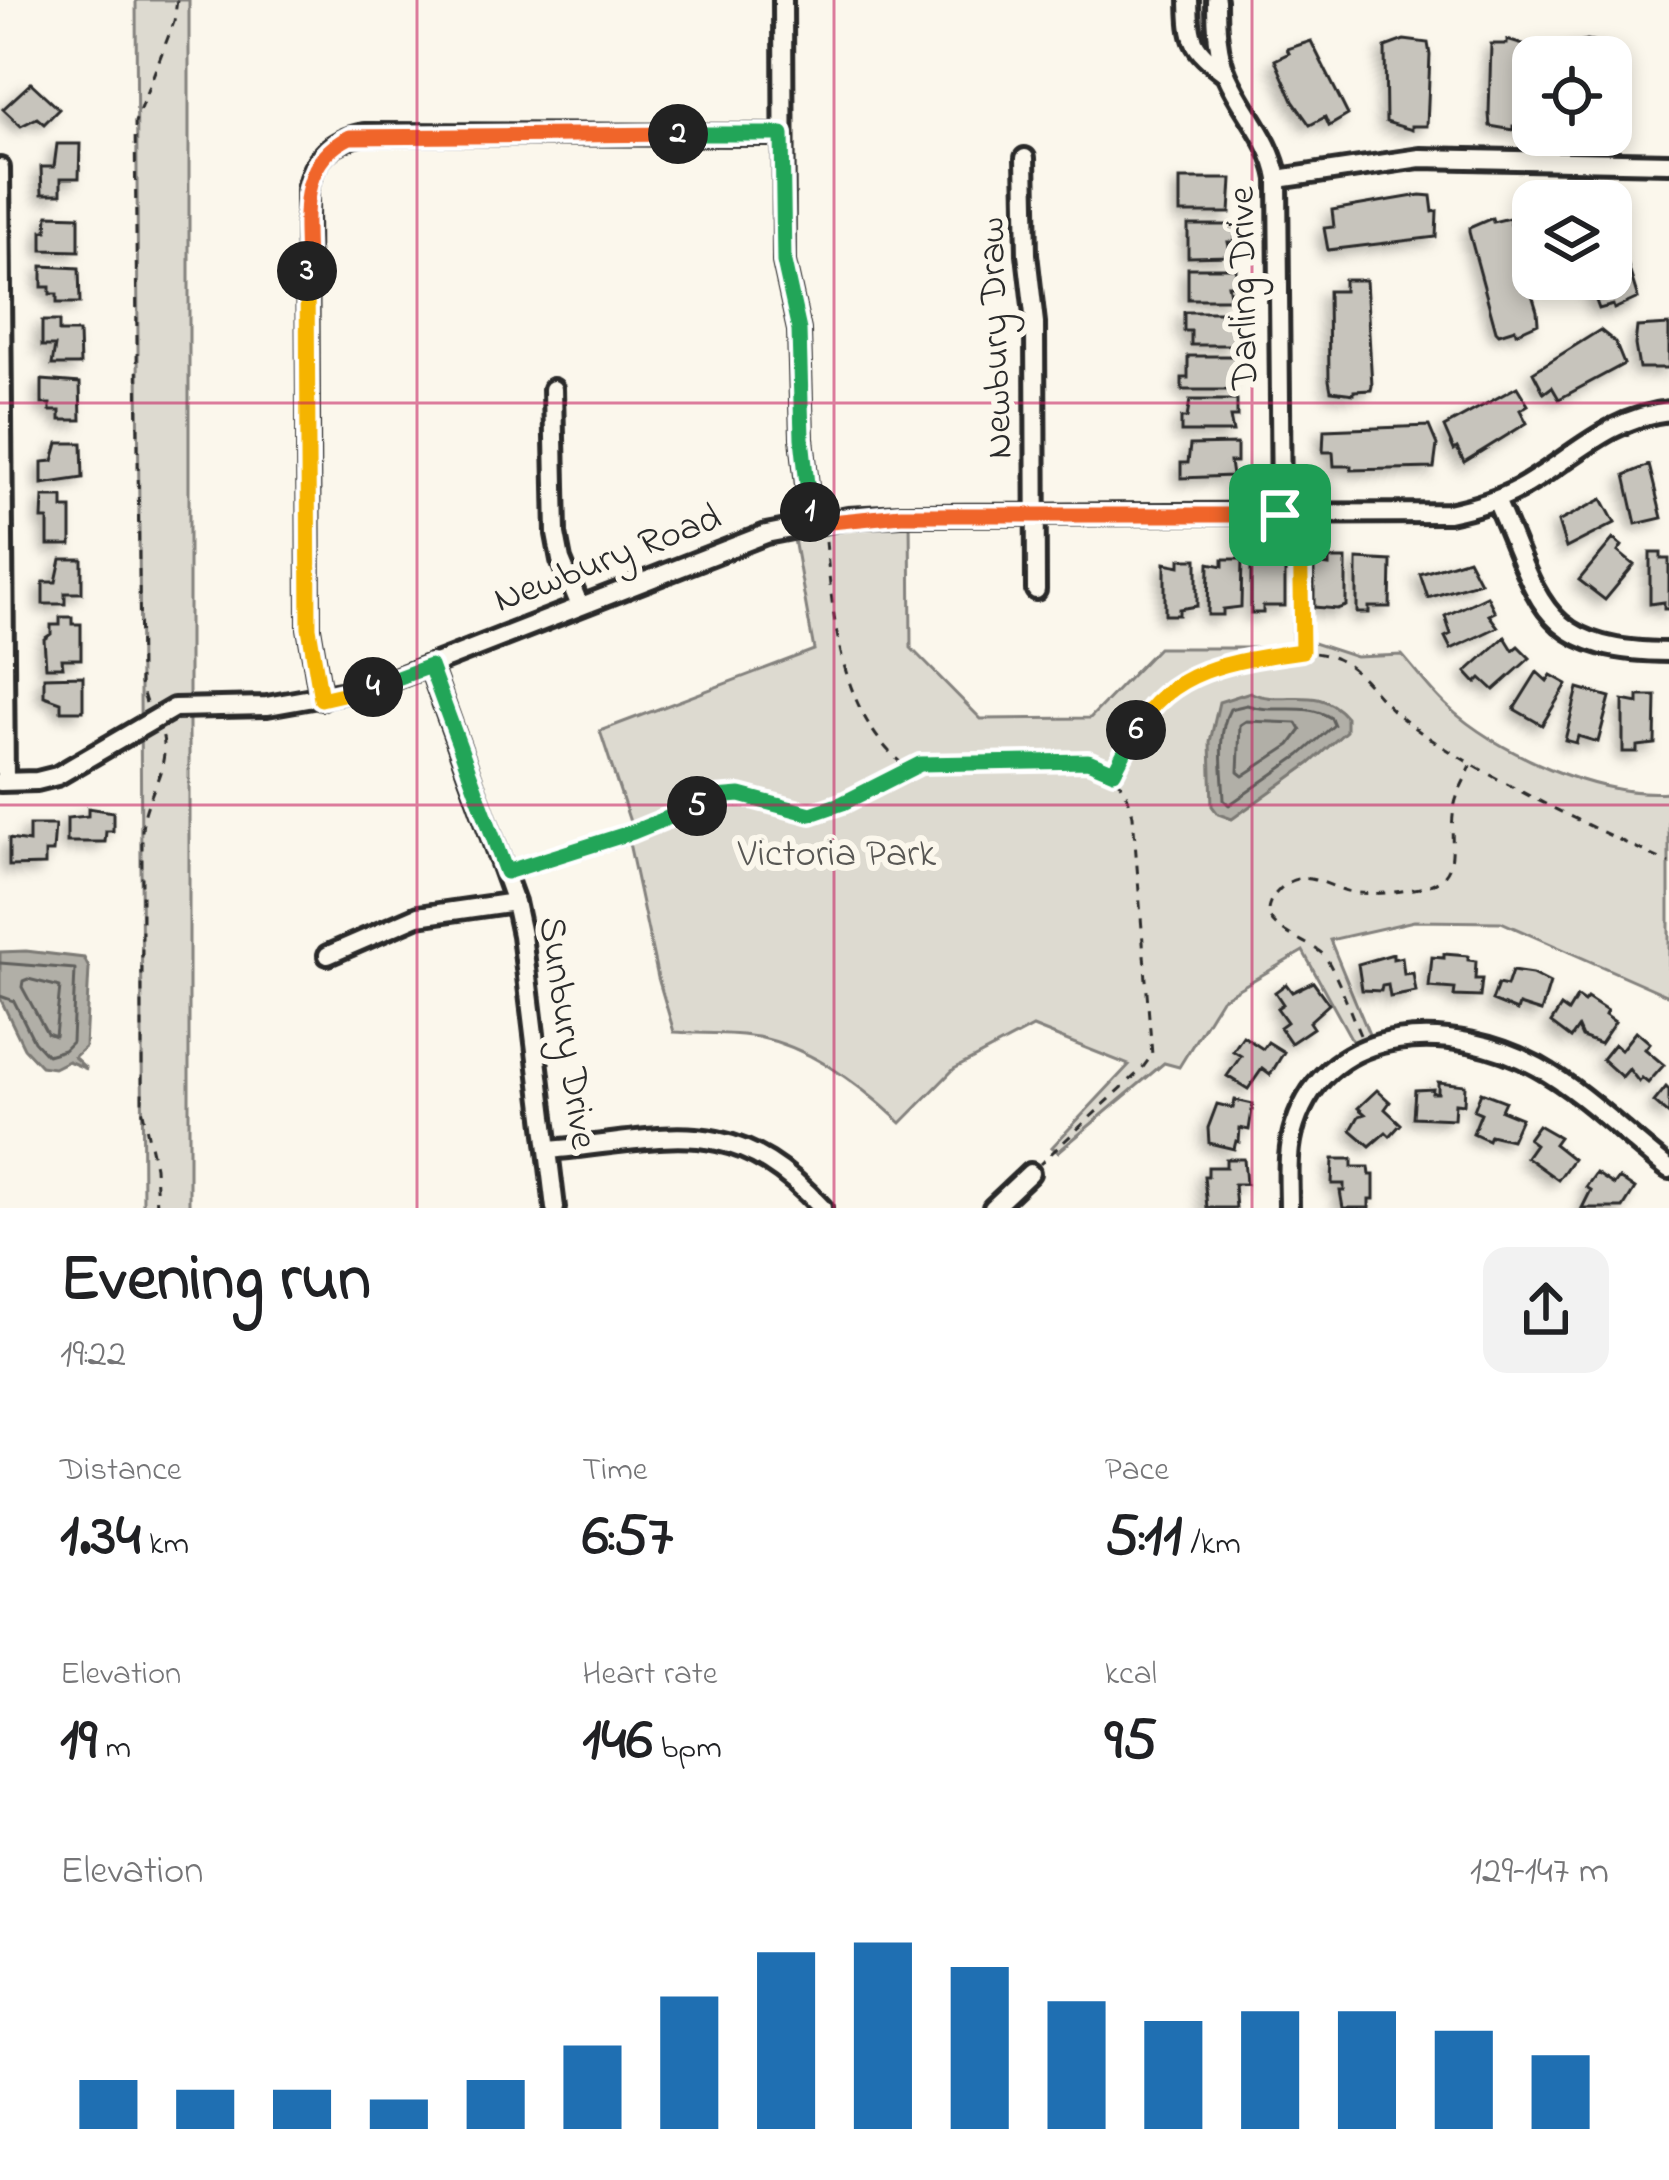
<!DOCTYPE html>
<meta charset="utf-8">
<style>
:root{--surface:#fff;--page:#f2f2f2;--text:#202124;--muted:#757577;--accent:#1f6fb2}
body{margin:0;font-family:"Indie Flower",sans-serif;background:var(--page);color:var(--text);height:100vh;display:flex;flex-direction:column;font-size:45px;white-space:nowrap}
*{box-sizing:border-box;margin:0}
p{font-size:39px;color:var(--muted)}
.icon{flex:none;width:66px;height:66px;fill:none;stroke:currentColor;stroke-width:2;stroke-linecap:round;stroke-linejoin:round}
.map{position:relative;height:1208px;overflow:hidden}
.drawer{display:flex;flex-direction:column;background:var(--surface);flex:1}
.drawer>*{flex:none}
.buttons{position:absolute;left:1512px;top:36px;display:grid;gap:24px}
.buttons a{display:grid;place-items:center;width:120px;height:120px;border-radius:24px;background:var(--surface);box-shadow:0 6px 18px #0003;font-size:60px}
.pin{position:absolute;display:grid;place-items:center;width:102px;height:102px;color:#fff;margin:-51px;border-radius:24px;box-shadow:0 6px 18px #0006}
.km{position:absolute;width:60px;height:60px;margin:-30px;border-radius:50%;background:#222;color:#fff;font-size:33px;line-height:60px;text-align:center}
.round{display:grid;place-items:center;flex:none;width:126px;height:126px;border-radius:24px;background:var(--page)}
.headline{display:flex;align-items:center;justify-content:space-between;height:204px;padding:0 60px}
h1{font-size:66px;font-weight:800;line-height:90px}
.stats{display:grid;grid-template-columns:repeat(3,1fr);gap:18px;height:204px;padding:12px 60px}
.stats div{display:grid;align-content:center}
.stats b{font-size:60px;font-weight:800}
.stats small{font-size:33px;font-weight:400}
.stats p{font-size:33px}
.chart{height:336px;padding:24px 60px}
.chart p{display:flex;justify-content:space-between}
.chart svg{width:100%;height:216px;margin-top:12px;stroke:var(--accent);stroke-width:6}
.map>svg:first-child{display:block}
.green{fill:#dddad0;stroke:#84827e;stroke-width:3}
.water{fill:#b1afa7;stroke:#7b7a75;stroke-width:3}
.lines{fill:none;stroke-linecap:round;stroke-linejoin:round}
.shore{stroke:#61605d;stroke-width:3}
.building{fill:#c7c4bc;stroke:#2b2b2b;stroke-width:3;filter:url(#shadow)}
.street-casing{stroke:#2b2b2b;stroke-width:26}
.path{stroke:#2b2b2b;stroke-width:3;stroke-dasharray:9 9;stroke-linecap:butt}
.street{stroke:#fbf7ec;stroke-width:16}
.split-1-casing{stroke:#fff;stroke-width:24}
.split-2-casing{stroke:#fff;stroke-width:24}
.split-3-casing{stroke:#fff;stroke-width:24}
.split-4-casing{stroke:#fff;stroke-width:24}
.split-5-casing{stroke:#fff;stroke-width:24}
.split-6-casing{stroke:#fff;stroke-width:24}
.split-7-casing{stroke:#fff;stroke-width:24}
.split-1{stroke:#f0652b;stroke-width:15}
.split-2{stroke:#22a559;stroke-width:15}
.split-3{stroke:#f0652b;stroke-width:15}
.split-4{stroke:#f5b400;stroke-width:15}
.split-5{stroke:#22a559;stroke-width:15}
.split-6{stroke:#22a559;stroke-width:15}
.split-7{stroke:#f5b400;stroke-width:15}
.grid{fill:none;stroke:#c2185b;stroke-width:3;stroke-opacity:0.55}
.labels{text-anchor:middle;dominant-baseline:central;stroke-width:12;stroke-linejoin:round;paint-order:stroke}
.street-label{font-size:39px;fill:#2b2b2b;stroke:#fbf7ec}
.park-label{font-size:39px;fill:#585754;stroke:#fbf7ec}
</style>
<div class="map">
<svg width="1669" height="1208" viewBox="0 0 1669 1208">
<defs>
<filter id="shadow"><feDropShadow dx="-6" dy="6" stdDeviation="6" flood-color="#0004"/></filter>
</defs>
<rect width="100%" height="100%" fill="#fbf7ec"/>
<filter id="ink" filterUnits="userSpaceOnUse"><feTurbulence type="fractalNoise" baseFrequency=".00833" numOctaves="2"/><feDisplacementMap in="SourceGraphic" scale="24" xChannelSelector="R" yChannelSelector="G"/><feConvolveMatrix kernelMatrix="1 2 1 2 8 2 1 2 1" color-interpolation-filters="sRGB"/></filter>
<g filter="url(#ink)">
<path class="green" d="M136,0h53v1208h-46z
M910,515l1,133 70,71 109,-1 68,-70h134l1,-133h13l4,127 46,15 46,-2c15,17 28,35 44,50 50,48 153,93 223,87v204l-168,-74 -87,-1 -84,19 43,104 -15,7 -55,-100 -82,48 -42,68 -15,-4 -106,89 -6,-5 77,-82 -96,-38 -79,42 -53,54c-38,-36 -89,-75 -143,-86 -27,-5 -57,-3 -84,-5l-16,-54 -29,-135 -121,36 -4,-14 127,-40 -31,-94 214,-81 -22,-122z"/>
<path class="water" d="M1250,692c32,16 67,-10 96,25v14l-37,33 -77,55 -14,-5 -6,-8 -2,-64 9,-40z
M26,951l58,7 5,10 -4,79 -11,10 13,12 -19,-8 -14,7 -13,-2 -17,-18 -24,-50v-46z"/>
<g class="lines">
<path class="shore" d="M1247,705c28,10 57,-4 84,13l3,7 -34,30 -71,50 -5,-5c-1,-29 -8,-65 6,-91z
M1246,721l51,2 4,7 -11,15 -47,31 -5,-4 2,-47z
M0,963l75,6 -3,73 -8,8 -17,5 -13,-14 -20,-40 -14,-5
M28,979l32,8 -5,49 -8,-3 -25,-46 1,-6z"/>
</g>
<path class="building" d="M1404,40l24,3 2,12 -3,71h-15v4l-26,-8 -1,-75z
M1507,40l26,8 -1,75 -1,4 -18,-1v4l-23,-4 -1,-12 2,-70h16z
M1587,40l23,4 3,44 -2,-31h-41v-13z
M1311,41l37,74 -19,11 -4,-9 -15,8 -17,-24 -18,-41 14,-7 -2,-4z
M31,83l28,26 -15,15 -7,-6 -16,8 -18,-17z
M57,144h23l-1,34h-18v16h-19l-1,-27h13z
M1180,179h52l-2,34h-50z
M1420,195l11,1 2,16 4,-1 -1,26 -108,13 -4,-22 10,-1 -2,-17z
M1611,211l27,87 -24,11 -1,-4 -14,4 -11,-30h23z
M48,215l31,1v35l-37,-1v-19h5z
M1492,218l1,4 16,-4 28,93 1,12 -22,10 -1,-4 -16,5 -3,-3 -27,-99v-4z
M1188,225h47v17h-7l3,14 -43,1z
M42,266l37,2 1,35h-23v-9h-7v-7h-8z
M1188,268h48v17h-8l3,14h-43z
M1344,280h22l6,106 -1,4 -17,1v3l-23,-3 -2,-11 -1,-89h16z
M1184,312h52l-3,33h-42v-14h-7z
M42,321h17v11h20l1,33h-28l3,-19h-13z
M1669,325v43h-30l-4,-23 2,-18z
M1600,330l15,12 9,22 -65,35 -7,-12 -8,6 -11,-21z
M1188,356h47l1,34h-54v-12h6z
M42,380l38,3 1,37h-21v-9h-10v-7h-8z
M1517,387l11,18 -8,5 7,13 -63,39 -7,-14 -3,2 -10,-23z
M1190,400h47v17h-7l3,15h-52v-14h6z
M1429,426l8,19 -3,23 -83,2v-4h-17l-1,-14h-10l1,-22z
M58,443h24l1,35 -41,6v-22l11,-1z
M1237,444v18h-7l2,14 -51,2v-15h7l2,-18z
M1649,465l13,53 -26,6 -11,-49z
M43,497h20v11h8v37h-23v-26h-6z
M1602,499l13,24 -49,25 -8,-26z
M1613,539l9,7 -4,6 16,13 -29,35 -26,-20z
M1650,553h11v6h8v50h-5v-7l-14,2z
M61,559h21v34h-17v11h-22v-22h13z
M1180,559h17v47l-18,3v6h-14v-52l15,3z
M1223,559h19l-1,48 -18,2v6h-15l1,-52 14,3z
M1251,559l34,2v45h-22v7h-12z
M1329,559h17v47l-9,3 -23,-2v-43l15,2z
M1357,559l34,2 -1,46h-21v6h-12z
M1468,559l12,23 -52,16 -8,-24z
M1487,596l8,16 -6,3 9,12 -47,22 -6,-12 6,-3 -6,-18z
M60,617h12v7h9v35h-19l1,8h-17l-2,-28 7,-5v-9h9z
M1505,637l8,13 5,-4 12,12 -36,32 -13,-12 -5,5 -10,-11z
M1537,672l10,9 4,-6 16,9 -25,41 -28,-16z
M83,676v35h-22v-9l-17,-6v-19z
M1578,688l32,9 -12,45 -20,-6 -2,7 -11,-3z
M1638,696h18l-1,48 -18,2v6h-14v-52l15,3z
M88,808l25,4v19h-7l-1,11h-38v-24l21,-2z
M29,825h26l-2,27h-8v13l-36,1v-27l20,3z
M1393,954v5l9,-2 2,17 9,-1 3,19 -26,5 -2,-12 -6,1 -1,5 -19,-1 -4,-26z
M1444,954l24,2v4l8,1 -1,18h7l-2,18 -26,-1 1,-7 -26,-2 3,-30 12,1z
M1512,971l20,3 18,9 -9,29 -22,-7 -2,6 -25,-10 6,-17 9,2z
M1313,982l16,22 -20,18 4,6 -22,15 -11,-16 7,-5 -10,-14 6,-4 -8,-12 11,-8 6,8z
M1577,997l7,5 3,-4 20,13 -2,4 10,7 -15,22 -18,-7 -4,-9 -7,10 -20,-15 10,-16 7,5z
M1636,1031l14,12 -5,6 19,16 -16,18 -6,-5 -3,4 -10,-13 -7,8 -20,-18 12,-15 7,6z
M1243,1036l20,13 5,-7 16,10 -14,23 -8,-6 -14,20 -21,-13 14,-20 -8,-5z
M1438,1082l27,3 -1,19 -9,-1 -1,16 -41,-2 2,-27 18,-1 -1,4h6z
M1666,1087l3,3v25l-15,-13z
M1377,1090l13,12 -5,7 16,15 -11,12 -4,-4 -16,14 -19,-16 8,-14 6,-2 -7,-6z
M1481,1092l24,9 -4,9 20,8 -10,22 -21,-5 -2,5 -15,-7 8,-20 -7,-3z
M1235,1100l18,4 -4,26 -9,-2 -1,14 -3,-1 -2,8 -25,-6 -1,-15 9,-24 16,4z
M1538,1125l21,12 -5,7 19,15 -15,21 -32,-23 9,-13 -7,-5z
M1226,1159h18l2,25h-12l2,24h-29l-3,-32h4v-9h18z
M1333,1159h19v8h17l1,8h4v24h-5v9h-26l-3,-17h4v-7h-12z
M1596,1173l18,12 5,-7 16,11 -12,19h-41l9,-18 -5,-3z"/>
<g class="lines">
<g class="street-casing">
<path id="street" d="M783,0l1,262 15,68 3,108 9,86
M1189,0c1,42 2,47 36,73
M1216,0c0,25 1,53 11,76 16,36 44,63 51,103l3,336
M1025,158l2,96 8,69 1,267
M0,168l5,614
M1278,179l142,-21 249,5
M553,389l3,145 5,26 19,46
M1496,500c45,103 44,151 173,152
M430,666l85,236 7,33 33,273
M321,699l-12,-71 -2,-438c6,-32 25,-50 57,-56l418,1
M0,782l37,-1 20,-5 117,-68 93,-2 107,-19 392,-153 82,-16 53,-3 547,-2c24,-5 49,-12 71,-24 52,-29 88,-71 150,-78
M328,955l90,-39 97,-14
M550,1150c119,-11 183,-40 272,58
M993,1208l37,-35
M1289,1208c0,-28 -3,-56 6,-83 34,-105 161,-103 243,-58 47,26 88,69 131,102"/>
</g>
<path class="path" d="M1298,533l4,116
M826,541c7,80 14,174 81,227
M146,703l-6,-19 -5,-562 39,-100 3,-22
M1115,770c10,-20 20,-47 34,-64 35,-40 140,-68 188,-47 24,11 40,38 60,55 22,19 51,36 76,51 64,37 129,67 196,98
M518,868l115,-35 95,-39 82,20 33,-11 77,-39 167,-2c29,6 40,26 46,54l19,239 -11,15 -101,94
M1360,1035c-11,-25 -20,-54 -34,-77 -13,-20 -86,-30 -46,-69 25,-25 51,2 78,4 19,2 38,-1 56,-4 53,-9 33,-41 40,-80 2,-15 11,-29 17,-43
M157,1208l-2,-41 -13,-59v-277c2,-36 30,-62 20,-98"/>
<use href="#street" class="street"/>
</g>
</g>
<g class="lines" filter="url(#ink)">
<g class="split-1-casing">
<path id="split-1" d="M810,512l1,12 90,-9h379"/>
</g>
<g class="split-2-casing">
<path id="split-2" d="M678,134h104l2,128 15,68 3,108 8,74"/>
</g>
<g class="split-3-casing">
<path id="split-3" d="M307,271c0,-52 -12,-108 43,-134l328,-3"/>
</g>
<g class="split-4-casing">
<path id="split-4" d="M307,271l2,357 12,71 52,-12"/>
</g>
<g class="split-5-casing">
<path id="split-5" d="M373,687l57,-21 76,206 127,-40 64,-26"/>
</g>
<g class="split-6-casing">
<path id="split-6" d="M697,806l19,-9 24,-2 71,19 32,-11 77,-39 168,-3 26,11 22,-42"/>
</g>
<g class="split-7-casing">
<path id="split-7" d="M1136,730c33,-62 102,-70 166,-79l-2,-136h-20"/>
</g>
<use href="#split-1" class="split-1"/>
<use href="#split-2" class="split-2"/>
<use href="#split-3" class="split-3"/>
<use href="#split-4" class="split-4"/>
<use href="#split-5" class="split-5"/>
<use href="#split-6" class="split-6"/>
<use href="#split-7" class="split-7"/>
</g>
<path class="grid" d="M417,0v1208M834,0v1208M1252,0v1208M0,403h1669M0,805h1669"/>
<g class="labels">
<g class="street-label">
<text transform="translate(1245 288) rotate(-91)">Darling Drive</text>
<text transform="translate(997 338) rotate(-92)">Newbury Draw</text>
<text transform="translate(608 560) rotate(-21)">Newbury Road</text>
<text transform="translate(566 1033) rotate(82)">Sunbury Drive</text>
</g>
<g class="park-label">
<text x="837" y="855">Victoria Park</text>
</g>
</g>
</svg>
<div class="buttons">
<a><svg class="icon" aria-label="locate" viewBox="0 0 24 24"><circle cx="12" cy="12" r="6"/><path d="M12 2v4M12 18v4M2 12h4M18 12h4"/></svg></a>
<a><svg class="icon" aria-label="layers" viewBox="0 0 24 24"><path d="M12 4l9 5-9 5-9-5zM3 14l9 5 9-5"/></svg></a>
</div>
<div class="pin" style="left:1280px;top:515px;background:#1e9e55"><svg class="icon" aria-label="arrive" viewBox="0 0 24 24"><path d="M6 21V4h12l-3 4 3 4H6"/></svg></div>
<b class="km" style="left:810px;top:512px">1</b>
<b class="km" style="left:678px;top:134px">2</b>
<b class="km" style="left:307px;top:271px">3</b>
<b class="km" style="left:373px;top:687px">4</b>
<b class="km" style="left:697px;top:806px">5</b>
<b class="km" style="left:1136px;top:730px">6</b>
</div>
<section class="drawer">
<div class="headline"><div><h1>Evening run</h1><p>19:22</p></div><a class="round"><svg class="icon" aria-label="share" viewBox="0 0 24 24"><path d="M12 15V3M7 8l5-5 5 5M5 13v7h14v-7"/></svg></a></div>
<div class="stats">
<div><p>Distance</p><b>1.34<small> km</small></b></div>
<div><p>Time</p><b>6:57</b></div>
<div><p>Pace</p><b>5:11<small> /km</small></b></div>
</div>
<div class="stats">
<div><p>Elevation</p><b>19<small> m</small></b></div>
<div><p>Heart rate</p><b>146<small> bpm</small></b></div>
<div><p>kcal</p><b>95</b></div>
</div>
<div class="chart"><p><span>Elevation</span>129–147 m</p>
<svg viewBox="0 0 160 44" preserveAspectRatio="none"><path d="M5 44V34M15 44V36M25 44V36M35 44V38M45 44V34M55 44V27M65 44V17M75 44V8M85 44V6M95 44V11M105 44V18M115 44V22M125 44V20M135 44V20M145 44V24M155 44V29"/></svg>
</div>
</section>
